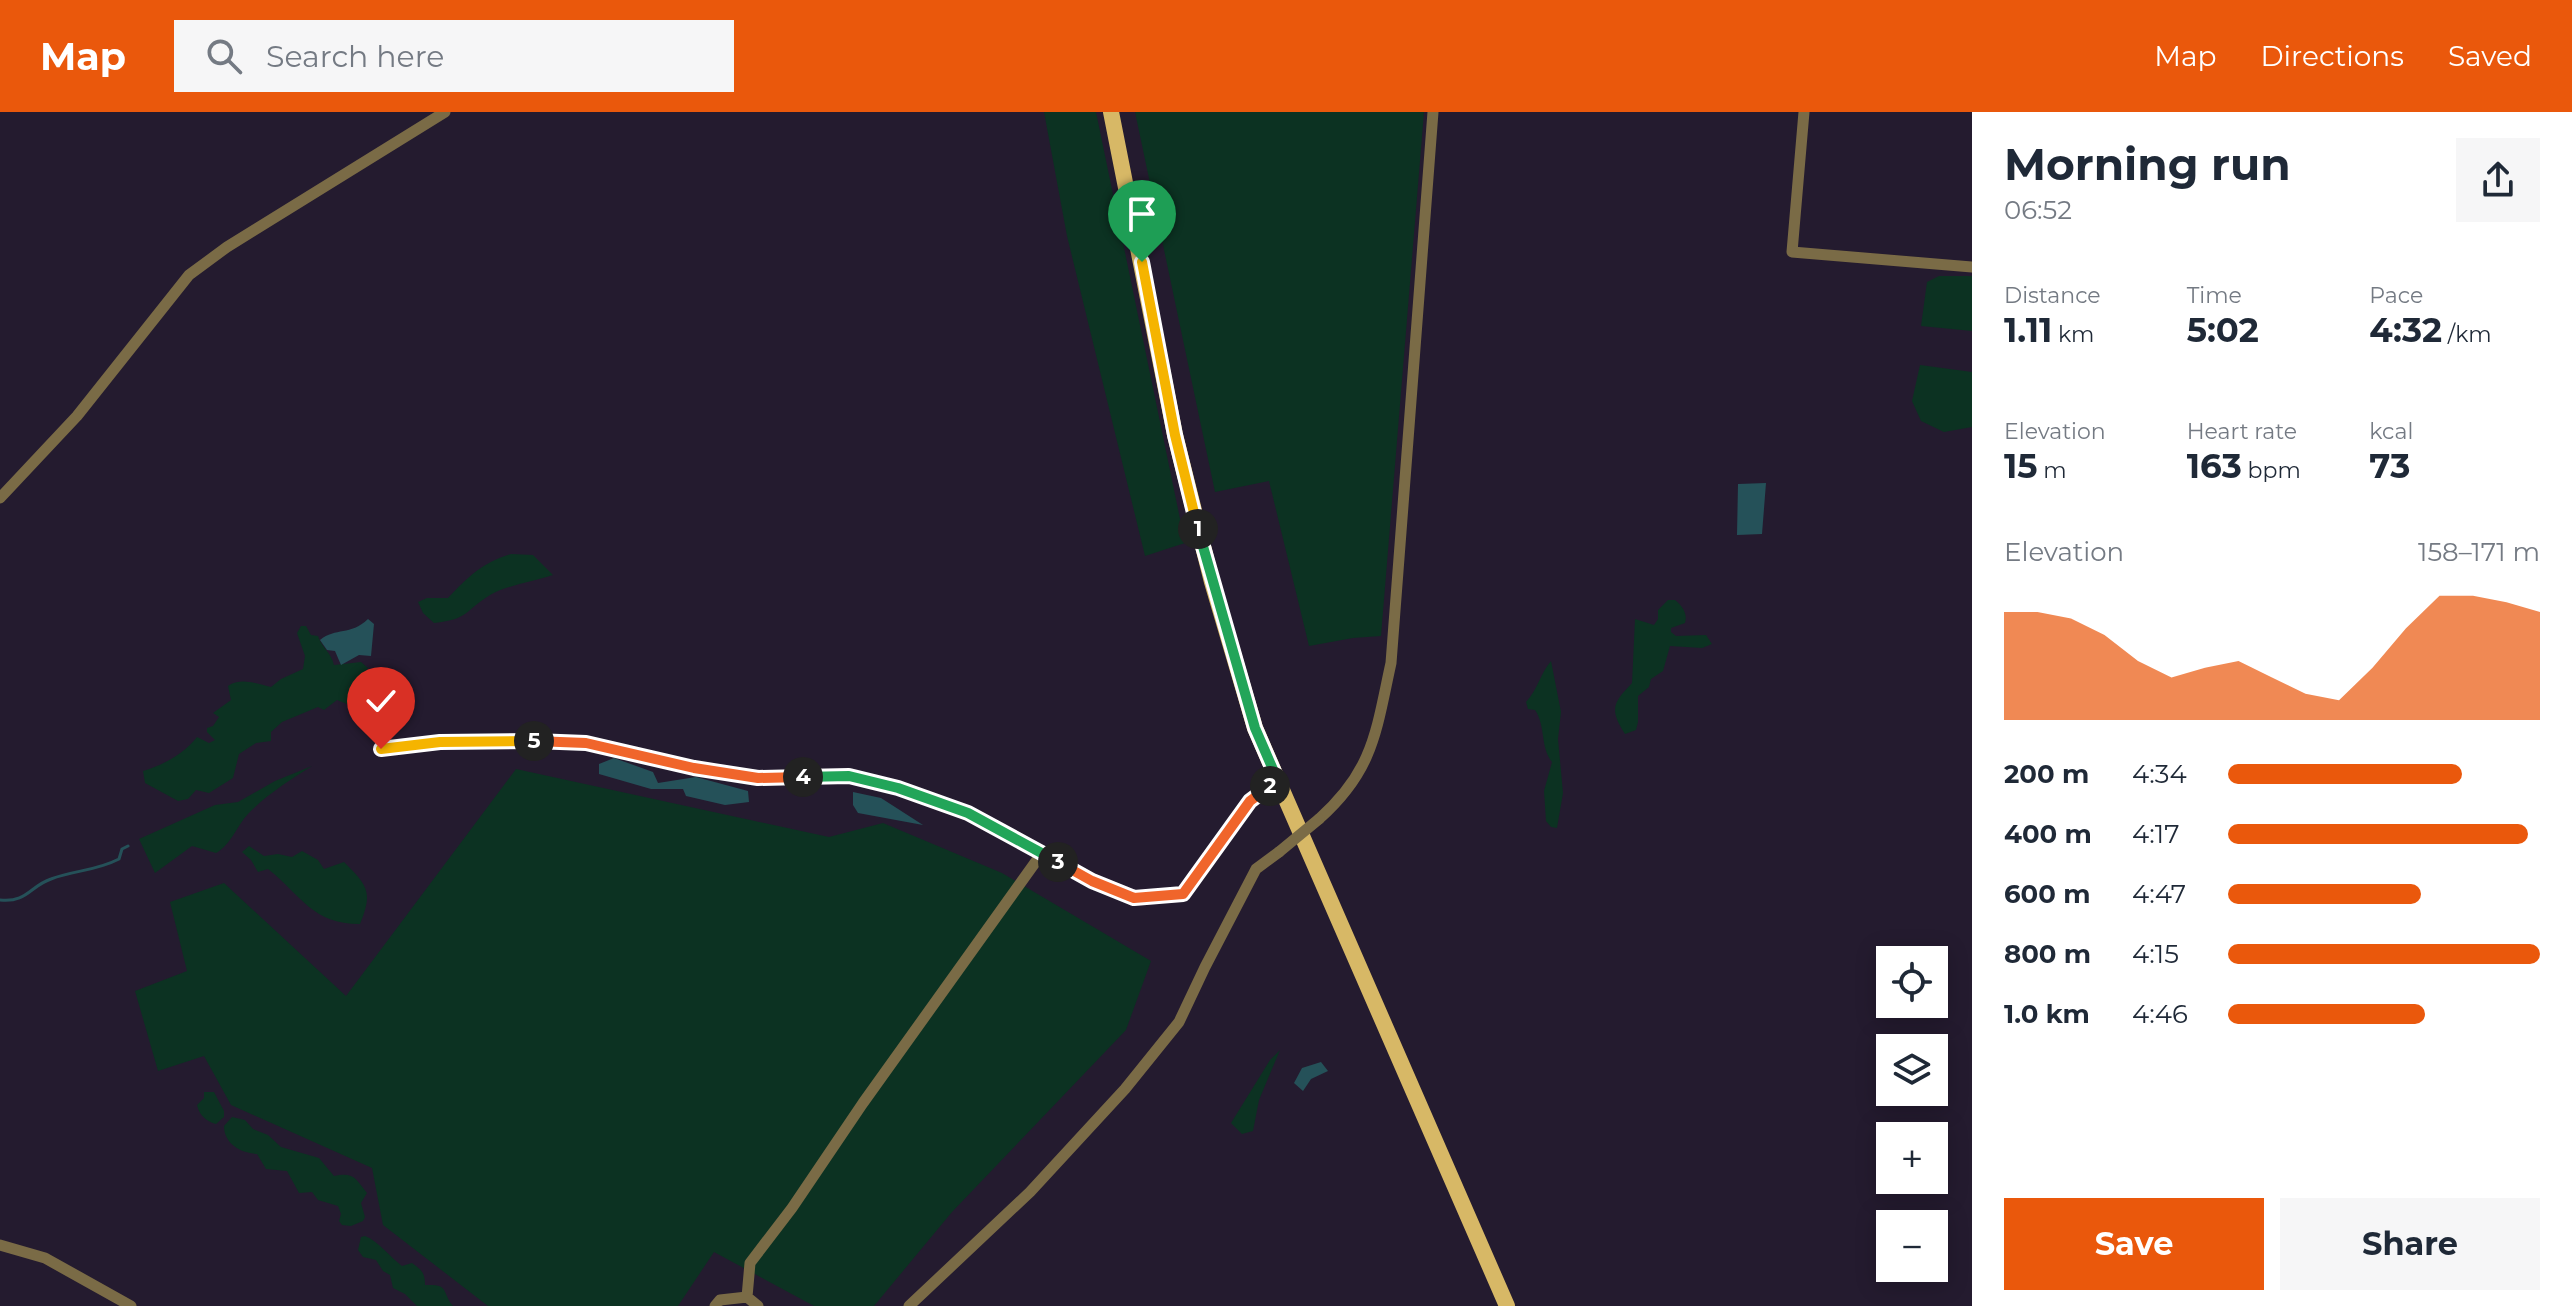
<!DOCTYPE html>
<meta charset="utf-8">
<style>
:root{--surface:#fff;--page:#f6f6f7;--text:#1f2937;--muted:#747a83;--accent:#ea580c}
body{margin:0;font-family:Montserrat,sans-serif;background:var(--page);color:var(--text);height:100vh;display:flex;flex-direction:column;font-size:30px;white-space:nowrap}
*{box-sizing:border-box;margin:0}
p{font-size:26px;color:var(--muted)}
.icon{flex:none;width:44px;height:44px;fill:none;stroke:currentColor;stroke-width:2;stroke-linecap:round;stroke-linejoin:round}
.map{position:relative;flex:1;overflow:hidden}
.sheet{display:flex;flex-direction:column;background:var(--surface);width:600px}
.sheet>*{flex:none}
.tools{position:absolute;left:1876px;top:834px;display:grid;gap:16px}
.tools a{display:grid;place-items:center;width:72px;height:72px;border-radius:0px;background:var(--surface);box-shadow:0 4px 20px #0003;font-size:40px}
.pin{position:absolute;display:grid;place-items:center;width:68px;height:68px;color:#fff;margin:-82px -34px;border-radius:50% 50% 50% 0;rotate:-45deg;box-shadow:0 0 8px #0007}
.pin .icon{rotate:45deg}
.km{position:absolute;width:40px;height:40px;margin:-20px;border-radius:50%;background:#222;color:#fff;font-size:22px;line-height:40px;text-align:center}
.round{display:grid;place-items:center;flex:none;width:84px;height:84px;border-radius:0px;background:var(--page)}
.overview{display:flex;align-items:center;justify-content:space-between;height:136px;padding:0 32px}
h1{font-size:44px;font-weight:700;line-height:60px}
.figures{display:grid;grid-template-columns:repeat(3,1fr);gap:12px;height:136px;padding:8px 32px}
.figures div{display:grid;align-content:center}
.figures b{font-size:34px;font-weight:700}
.figures small{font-size:22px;font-weight:400}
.figures p{font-size:22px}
.chart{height:224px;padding:16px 32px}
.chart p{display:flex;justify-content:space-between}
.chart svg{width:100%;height:144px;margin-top:8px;fill:var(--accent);opacity:.7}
.cta{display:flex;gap:16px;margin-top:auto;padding:16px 32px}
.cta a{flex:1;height:92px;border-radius:0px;background:var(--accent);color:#fff;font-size:32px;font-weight:700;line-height:92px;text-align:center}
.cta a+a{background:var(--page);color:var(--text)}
ul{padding:0 32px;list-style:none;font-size:26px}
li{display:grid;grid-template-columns:128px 96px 1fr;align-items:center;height:60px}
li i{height:20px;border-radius:10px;background:var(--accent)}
header{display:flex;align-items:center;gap:48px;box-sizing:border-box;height:112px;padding:0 40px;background:var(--accent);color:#fff}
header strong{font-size:38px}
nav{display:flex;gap:44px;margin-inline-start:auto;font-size:28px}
.search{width:560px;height:72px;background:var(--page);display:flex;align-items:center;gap:20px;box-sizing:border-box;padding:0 28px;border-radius:0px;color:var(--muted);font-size:30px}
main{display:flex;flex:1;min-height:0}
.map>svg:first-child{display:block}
.green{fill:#0c3222}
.water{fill:#255159}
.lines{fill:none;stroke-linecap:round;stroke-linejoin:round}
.stream{stroke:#255159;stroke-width:3}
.street{stroke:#7a6b46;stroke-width:11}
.primary{stroke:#d7b866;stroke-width:16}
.street-bridge{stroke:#7a6b46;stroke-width:11}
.split-1-casing{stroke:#fff;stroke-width:16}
.split-2-casing{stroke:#fff;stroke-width:16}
.split-3-casing{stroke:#fff;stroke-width:16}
.split-4-casing{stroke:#fff;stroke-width:16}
.split-5-casing{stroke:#fff;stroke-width:16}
.split-6-casing{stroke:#fff;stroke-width:16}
.split-1{stroke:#f5b400;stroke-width:10}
.split-2{stroke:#22a559;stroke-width:10}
.split-3{stroke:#f0652b;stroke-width:10}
.split-4{stroke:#22a559;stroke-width:10}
.split-5{stroke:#f0652b;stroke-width:10}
.split-6{stroke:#f5b400;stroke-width:10}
</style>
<header>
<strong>Map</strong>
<div class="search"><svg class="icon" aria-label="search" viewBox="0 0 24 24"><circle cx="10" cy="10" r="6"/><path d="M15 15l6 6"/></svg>Search here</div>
<nav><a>Map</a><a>Directions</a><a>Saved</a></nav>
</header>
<main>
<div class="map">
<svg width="1972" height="1194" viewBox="0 0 1972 1194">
<rect width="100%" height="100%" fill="#241b2f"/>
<path class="green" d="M1044,0h52l89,431 -40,13 -78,-320z
M1135,0h289l-43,524 -28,2 -44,8 -40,-165 -54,11z
M1939,164h33v55l-51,-5 6,-44z
M1920,253l52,7v55l-28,5 -23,-11 -9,-20z
M511,442l22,1 20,20c-18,6 -48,11 -63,20 -26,16 -20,24 -56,28l-11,-10 -5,-11 9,-4h21c21,-22 34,-35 63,-44z
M1668,488h7c7,6 13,13 10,23l-14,5v4l5,4 30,-1 6,9 -10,4 -32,-2 -7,25 -12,8 -2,8 -11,9v26l-2,8 -11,4c-16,-25 -12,-31 7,-51l3,-64 19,6 4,-6v-9z
M301,514h5l5,9 7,1c4,12 13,16 16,29l27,-3 7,6 -7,8 8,2v5l-11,6 -7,13 -4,2 -10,-4 -13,10 -6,-3 -36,15 -11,10v9l-15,2 -17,11 -6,24 -24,15 -13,-3 -8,9 -10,2 -33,-18 -2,-12c20,-6 41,-17 54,-34l12,6 6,-3 -8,-8v-4l6,-2 6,-9 -6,-4 18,-13 -3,-14c13,-9 29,-2 43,1l10,-8 22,-10 2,-13 -8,-23z
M1551,549l10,51 -3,27 5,54 -6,35 -6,-1 -5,-6 -2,-30 8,-29c-12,-15 -6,-36 -17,-52l-7,-1 -2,-7c12,-13 14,-28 25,-41z
M312,654c-22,14 -46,29 -64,48 -12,13 -17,31 -32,39l-24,-7 -37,27 -16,-34 76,-34 23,-3 37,-21z
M516,657l313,68 54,-14 119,50 149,88 -25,69 -174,182 -78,94h-60l-100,-54 -36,54h-190l-105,-81 -11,-57 -141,-63 -27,-49 -46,15 -23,-80 52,-20 -17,-69 54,-19 122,113z
M249,734l15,10 14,-2 14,3 10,-6 16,9 6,9 20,-7c24,24 29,30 16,62 -48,0 -58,-28 -92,-55l-10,3 -7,-12 -9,-8z
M1280,938l-21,50 -6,31 -11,3 -11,-11 39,-63z
M204,980h10l10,19v6l-8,7c-9,-2 -17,-9 -19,-19l7,-7z
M232,1005l13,3 8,9 15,6 13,12 38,11 15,18c20,-4 21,2 33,17l-6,10 4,14 -2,4 -12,5 -9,-1 -3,-4 2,-7 -3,-8 -20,-6 -6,-8 -13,1 -12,-22 -21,-2 -9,-15c-16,-1 -33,-10 -33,-28z
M365,1124c13,5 25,21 37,30l10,-3c10,7 13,10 13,22 25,-1 16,6 28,21h-36l-12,-12 -12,-6 -3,-13 -7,-4 -7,-11 -13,-3 -5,-7 3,-13z"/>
<path class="water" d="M1766,371l-4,51 -25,1 1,-51z
M368,507l6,5 -3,32 -12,-1 -18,10 -6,-14 -8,-1 -7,-10c16,-13 30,-4 48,-21z
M614,646l39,14 5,11 38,-6 52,14 1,11 -24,3 -39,-9 -3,-7h-32l-52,-15v-10z
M853,680l28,6 42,27 -65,-12 -5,-8z
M1321,950l7,9 -17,8 -8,12 -9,-8 8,-15z"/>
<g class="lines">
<path class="stream" d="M0,788c27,3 30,-14 51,-21 24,-9 45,-8 68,-20l3,-10 6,-3"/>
<path class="street" d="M1804,0l-12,140 180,15
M0,386l77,-82 112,-141 38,-28 218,-135
M381,637l59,-7 146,1 108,25 64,10 91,-2 49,12 70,25 124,68 42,17 49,-4 67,-93 28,-20
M1319,707c55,-49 57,-88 72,-156l42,-551
M0,1133l45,13 86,48
M747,1185l3,-34 42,-55 71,-105 179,-250
M715,1194l5,-6 27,-3 11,9
M909,1194l121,-114 95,-103 54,-67 26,-55 51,-98 23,-17"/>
<path class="primary" d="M1111,0l64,323 37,147 43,146 252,578"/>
<path class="street-bridge" d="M1279,740l40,-33"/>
</g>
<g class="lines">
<g class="split-1-casing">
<path id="split-1" d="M1142,150l33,173 23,94"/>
</g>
<g class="split-2-casing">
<path id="split-2" d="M1198,417l57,199 23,53 -8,5"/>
</g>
<g class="split-3-casing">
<path id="split-3" d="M1058,750l34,19 42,17 49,-4 67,-93 20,-15"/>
</g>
<g class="split-4-casing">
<path id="split-4" d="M803,665l46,-1 49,12 70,25 90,49"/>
</g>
<g class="split-5-casing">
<path id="split-5" d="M534,629l52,2 108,25 64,10 45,-1"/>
</g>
<g class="split-6-casing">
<path id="split-6" d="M381,637l59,-7 94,-1"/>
</g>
<use href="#split-1" class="split-1"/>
<use href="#split-2" class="split-2"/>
<use href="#split-3" class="split-3"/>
<use href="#split-4" class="split-4"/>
<use href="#split-5" class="split-5"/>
<use href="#split-6" class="split-6"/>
</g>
</svg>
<div class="tools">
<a><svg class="icon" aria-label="locate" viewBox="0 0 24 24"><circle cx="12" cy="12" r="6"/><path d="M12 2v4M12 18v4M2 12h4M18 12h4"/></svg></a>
<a><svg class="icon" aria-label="layers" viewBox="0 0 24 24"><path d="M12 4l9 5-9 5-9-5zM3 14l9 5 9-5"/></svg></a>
<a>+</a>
<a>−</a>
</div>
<div class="pin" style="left:1142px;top:150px;background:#1e9e55"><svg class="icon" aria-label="arrive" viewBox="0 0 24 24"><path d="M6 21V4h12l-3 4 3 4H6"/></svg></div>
<div class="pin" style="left:381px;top:637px;background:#d93025"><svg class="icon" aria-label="check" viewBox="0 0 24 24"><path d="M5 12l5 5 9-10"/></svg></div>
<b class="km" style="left:1198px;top:417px">1</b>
<b class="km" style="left:1270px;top:674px">2</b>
<b class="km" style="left:1058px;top:750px">3</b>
<b class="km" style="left:803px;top:665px">4</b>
<b class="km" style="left:534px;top:629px">5</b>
</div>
<section class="sheet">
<div class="overview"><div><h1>Morning run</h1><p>06:52</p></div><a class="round"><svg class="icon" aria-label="share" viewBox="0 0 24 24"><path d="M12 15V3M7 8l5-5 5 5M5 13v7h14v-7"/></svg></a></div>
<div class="figures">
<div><p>Distance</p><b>1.11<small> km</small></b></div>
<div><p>Time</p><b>5:02</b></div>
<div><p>Pace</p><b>4:32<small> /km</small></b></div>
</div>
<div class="figures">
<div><p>Elevation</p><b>15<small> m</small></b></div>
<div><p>Heart rate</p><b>163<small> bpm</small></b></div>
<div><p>kcal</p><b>73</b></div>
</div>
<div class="chart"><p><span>Elevation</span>158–171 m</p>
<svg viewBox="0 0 160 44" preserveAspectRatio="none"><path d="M0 44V11L10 11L20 13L30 18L40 26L50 31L60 28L70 26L80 31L90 36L100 38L110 28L120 16L130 6L140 6L150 8L160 11V44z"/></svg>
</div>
<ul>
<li><b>200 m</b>4:34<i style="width:75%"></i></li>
<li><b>400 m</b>4:17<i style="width:96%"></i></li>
<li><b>600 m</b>4:47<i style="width:62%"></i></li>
<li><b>800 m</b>4:15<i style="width:100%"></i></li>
<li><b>1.0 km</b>4:46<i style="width:63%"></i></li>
</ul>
<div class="cta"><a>Save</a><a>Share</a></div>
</section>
</main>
